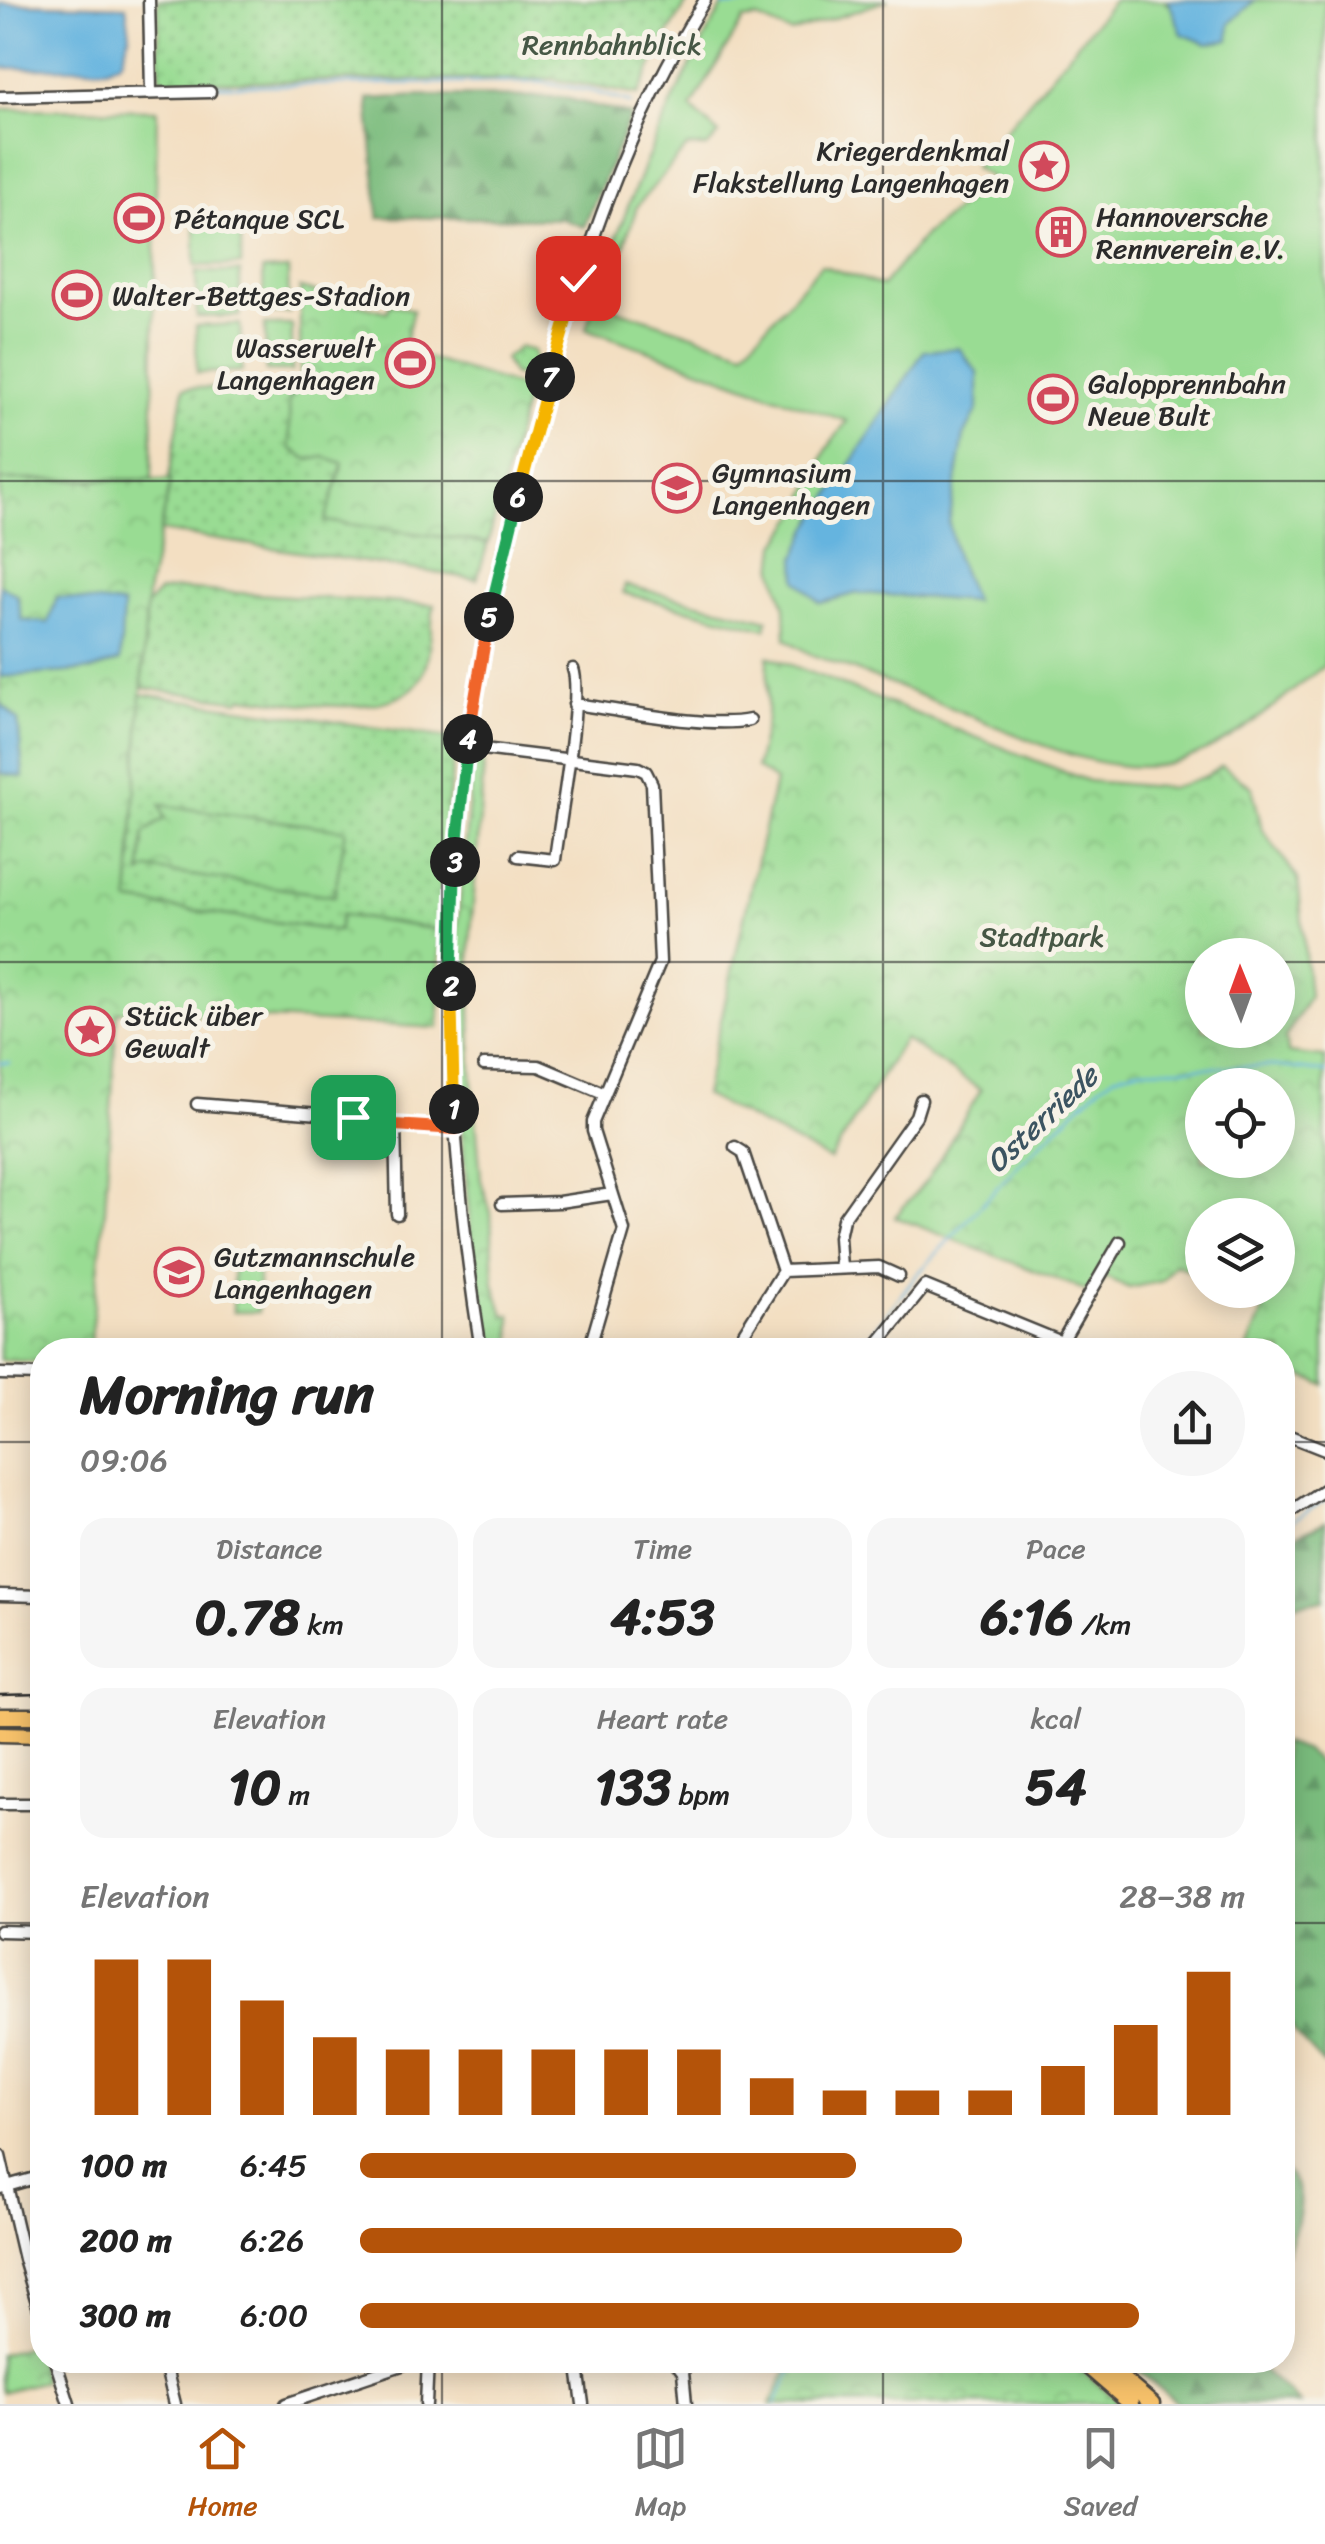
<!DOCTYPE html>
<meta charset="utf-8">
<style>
:root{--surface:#fff;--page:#f6f6f6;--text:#222;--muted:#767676;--line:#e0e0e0;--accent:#b45309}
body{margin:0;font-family:Sriracha,sans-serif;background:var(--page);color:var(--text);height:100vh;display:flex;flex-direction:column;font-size:38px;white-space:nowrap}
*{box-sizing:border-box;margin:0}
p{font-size:32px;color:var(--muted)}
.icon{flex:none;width:55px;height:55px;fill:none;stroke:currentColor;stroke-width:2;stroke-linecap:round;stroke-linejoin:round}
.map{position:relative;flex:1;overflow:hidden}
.side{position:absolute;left:30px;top:1338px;width:1265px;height:1035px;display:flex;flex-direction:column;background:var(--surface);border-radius:40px;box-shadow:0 5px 25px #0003}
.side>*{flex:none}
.needle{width:65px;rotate:359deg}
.buttons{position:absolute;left:1185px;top:938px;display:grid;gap:20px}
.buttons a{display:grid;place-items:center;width:110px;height:110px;border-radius:50%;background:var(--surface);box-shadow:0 5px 25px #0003;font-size:50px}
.pin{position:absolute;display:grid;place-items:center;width:85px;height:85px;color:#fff;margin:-42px;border-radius:20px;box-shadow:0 5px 15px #0006}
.km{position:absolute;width:50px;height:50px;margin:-25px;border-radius:50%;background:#222;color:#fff;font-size:28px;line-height:50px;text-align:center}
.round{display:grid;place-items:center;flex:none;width:105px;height:105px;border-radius:52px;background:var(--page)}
.summary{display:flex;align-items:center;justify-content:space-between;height:170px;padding:0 50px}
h1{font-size:55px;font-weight:700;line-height:75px}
.figures{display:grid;grid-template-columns:repeat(3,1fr);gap:15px;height:170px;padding:10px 50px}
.figures div{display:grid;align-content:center;border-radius:25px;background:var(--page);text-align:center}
.figures b{font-size:50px;font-weight:700}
.figures small{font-size:28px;font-weight:400}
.figures p{font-size:28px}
.chart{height:280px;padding:20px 50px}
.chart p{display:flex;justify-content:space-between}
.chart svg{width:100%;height:180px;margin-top:10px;stroke:var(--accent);stroke-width:6}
ul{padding:0 50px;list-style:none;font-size:32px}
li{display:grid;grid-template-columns:160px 120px 1fr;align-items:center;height:75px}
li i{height:25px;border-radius:12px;background:var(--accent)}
.tabs{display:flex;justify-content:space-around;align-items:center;height:140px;border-top:2px solid var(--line);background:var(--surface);font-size:28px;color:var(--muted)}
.tabs a{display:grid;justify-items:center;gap:5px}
.tabs .current{color:var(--accent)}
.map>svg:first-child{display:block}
.grass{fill:url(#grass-dots);stroke:#62845f;stroke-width:2.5}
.forest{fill:url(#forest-firs);stroke:#527454;stroke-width:2.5}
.park{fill:url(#park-crowns);stroke:#62845f;stroke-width:2.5;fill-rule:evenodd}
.pitch{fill:#99dc93;stroke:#62845f;stroke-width:2.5}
.water{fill:#65b4df;stroke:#487085;stroke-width:2.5}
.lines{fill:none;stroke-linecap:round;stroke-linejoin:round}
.stream{stroke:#65b4df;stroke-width:2.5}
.minor-casing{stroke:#494642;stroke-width:15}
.major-casing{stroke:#494642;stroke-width:19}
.minor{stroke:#fff;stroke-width:10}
.major{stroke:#f6c16b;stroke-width:14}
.tram{stroke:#2b2b2b;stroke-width:2.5}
.split-1-casing{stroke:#fff;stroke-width:20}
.split-2-casing{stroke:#fff;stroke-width:20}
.split-3-casing{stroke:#fff;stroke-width:20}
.split-4-casing{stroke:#fff;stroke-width:20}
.split-5-casing{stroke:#fff;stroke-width:20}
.split-6-casing{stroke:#fff;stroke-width:20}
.split-7-casing{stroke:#fff;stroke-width:20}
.split-8-casing{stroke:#fff;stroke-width:20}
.split-1{stroke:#f0652b;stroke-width:12}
.split-2{stroke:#f5b400;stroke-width:12}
.split-3{stroke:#22a559;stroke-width:12}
.split-4{stroke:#22a559;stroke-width:12}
.split-5{stroke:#f0652b;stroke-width:12}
.split-6{stroke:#22a559;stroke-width:12}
.split-7{stroke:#f5b400;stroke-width:12}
.split-8{stroke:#f5b400;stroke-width:12}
.grid{fill:none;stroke:#2b2b2b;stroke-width:2.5;stroke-opacity:0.55}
.labels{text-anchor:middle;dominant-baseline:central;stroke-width:10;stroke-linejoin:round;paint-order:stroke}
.park-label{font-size:28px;fill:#465745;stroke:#f7f3e8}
.poi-label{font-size:28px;fill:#2b2b2b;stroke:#f7f3e8;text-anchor:start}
.water-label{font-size:30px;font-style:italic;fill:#3c5461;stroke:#f7f3e8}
</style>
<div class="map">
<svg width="1325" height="2404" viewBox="0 0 1325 2404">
<defs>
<pattern id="grass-dots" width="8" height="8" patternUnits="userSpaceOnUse" patternTransform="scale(2.5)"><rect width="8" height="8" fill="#99dc93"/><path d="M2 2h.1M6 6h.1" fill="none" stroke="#84bd7f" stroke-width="1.8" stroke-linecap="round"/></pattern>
<pattern id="forest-firs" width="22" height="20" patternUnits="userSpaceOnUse" patternTransform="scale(2.5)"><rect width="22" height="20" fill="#7abc7d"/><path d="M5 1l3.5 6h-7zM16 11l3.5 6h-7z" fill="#649967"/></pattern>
<pattern id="park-crowns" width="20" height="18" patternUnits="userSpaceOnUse" patternTransform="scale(2.5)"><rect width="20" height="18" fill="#99dc93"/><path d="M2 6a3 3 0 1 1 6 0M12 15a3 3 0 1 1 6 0" fill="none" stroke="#84bd7f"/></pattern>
</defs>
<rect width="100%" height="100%" fill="#f7f3e8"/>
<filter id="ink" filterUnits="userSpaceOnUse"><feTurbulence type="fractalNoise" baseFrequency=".01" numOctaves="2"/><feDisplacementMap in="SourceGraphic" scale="20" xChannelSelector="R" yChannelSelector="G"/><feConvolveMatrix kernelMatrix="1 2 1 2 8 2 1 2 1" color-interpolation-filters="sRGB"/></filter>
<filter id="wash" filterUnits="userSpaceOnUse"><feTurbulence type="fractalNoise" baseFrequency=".0048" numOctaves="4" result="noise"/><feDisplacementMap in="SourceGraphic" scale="40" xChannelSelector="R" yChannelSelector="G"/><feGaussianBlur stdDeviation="2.25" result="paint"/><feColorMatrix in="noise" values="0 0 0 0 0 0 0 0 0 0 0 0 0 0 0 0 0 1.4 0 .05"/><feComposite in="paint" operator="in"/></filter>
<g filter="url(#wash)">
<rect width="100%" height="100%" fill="#f3dfc2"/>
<path class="grass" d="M158,0h531l-26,42 -25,53 -86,-16 -389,3 -3,-6z
M519,347l14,4 1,23 -8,4 -13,-3 -9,-16z
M300,387l-11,13 35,56 19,7 -17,58 162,22 -11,36 -317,-48 24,-143z
M176,589l258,16c-3,18 -4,56 -12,71 -24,48 -135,25 -179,21l-3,4 -98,-13 4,-82 13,-14z
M141,694l315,45 -12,98 -4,93 -98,-15 -3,16 -210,-29z"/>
<path class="forest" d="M424,96l137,1 70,18 -47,112 -22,-8 -183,-2 -11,-118z
M1325,1522v77l-42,7v-64z
M1283,1743l21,7 21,17v298l-30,-32 -12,-25z
M1282,2168c30,25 14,54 5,85l-4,-1z
M1125,2360h127l48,44h-121z"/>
<path class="park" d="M300,288l87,24 3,-9 23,7 -10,41 125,38 -40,154 -163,-22 18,-58 -19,-6 -15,3 -19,-12 -1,-48 11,-14z
M0,480h171l-24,114 -18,308 209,29 3,-16 99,15 -1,98 -322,-17 -12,199 -16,140h-47v12l-42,-2v-587l23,3 -5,-56 -18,-17v-26l92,-7 27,-9 4,-55 -34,-3 -41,21 -26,-4 -5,-25 -17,-10z
M768,656l320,125 84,7 34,-12 16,-10 30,21 10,42 36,50 11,118 -24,41 3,15 37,4v328l-42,-16 -1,-19h-35l19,-47 -30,-13h42v-75h-76v61l-27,-12 -13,17 -33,7 -24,-11 -10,17 -200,-77 32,-37 54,-90 -77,-51 -74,121 -126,-65 71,-314 -19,-13 11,-50zM1202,955h76v75h-76zM1202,1085h76v75h-76z
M473,758l11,5 -14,182 2,127 9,108 10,33 3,71 10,31h7l1,35h-24l-13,-65 -19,-220 -2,-105z
M160,805l186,25 -12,66 -186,-27 -7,5 3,-41 21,-15z
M33,2345l11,36 -42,11 -2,-38z
M793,2360h277l51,44h-351z"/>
<path class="pitch" d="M805,0h83l-97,33 -34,-15 -14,2 -52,88 28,26 -12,13h-20l-50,59 -32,99 139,46 77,-86 61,21 43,-51 68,-56 -19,-12 140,-167h54l-2,3 64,20 25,-23h70v665c-45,35 -96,84 -153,98 -65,17 -150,-27 -211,-51 -49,-20 -99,-40 -149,-57l-26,-16 -1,-32 -11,-37 3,-25 20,-30 30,-66 20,-28c-88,-29 -173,-63 -261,-92 35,-113 78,-223 138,-325z
M0,109l157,1 -5,369 -152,1z
M195,222h46v43l-46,1z
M288,269l1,44h-25l-1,-43z
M196,272h44v44l-43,1z
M240,324l2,47 -45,2 -1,-47z
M265,325h27v46h-26z
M625,585l143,35 -2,9 -143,-36z
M233,1264h25v48h-25z"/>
<path class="water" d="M1168,0h87l-25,23 -1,17 -22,4 -25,-10z
M0,3l126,3 4,27 -8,27 -15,8h-107z
M959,348l19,25v36l-14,27 -15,87 7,34 18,44 -116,-8 -38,10 -23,-23 -1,-23 13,-29 115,-177z
M0,585l17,10 5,25 26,3 9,-26 66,8 -3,56 -27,9 -93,7z
M0,703l18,17 5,57 -23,-4z"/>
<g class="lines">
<path class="stream" d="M723,7l81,-7
M174,86l365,-4 52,9 40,12
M0,1063h10
M859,1350l56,-73 102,-111 82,-79 17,-12 23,-6 136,-3 50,6
M1282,1527l43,-27
M775,2404l23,-44"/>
</g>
</g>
<g filter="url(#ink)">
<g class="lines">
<g class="minor-casing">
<path id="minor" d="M149,0l2,92
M0,97l210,-5
M574,704c47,6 134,25 176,16
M467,747l171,21 8,4 6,12 8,178 -67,160v9l31,99 -35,120
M518,856l37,4c4,-36 28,-165 18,-191
M484,1065l55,1 64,27
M197,1104l184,15 14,6 61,4
M395,1125l2,89
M502,1204l57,-2 53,-8
M841,1268l-2,-31 4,-18 73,-103 5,-16
M783,1271l96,-4 20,9
M481,1350c-29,-181 -41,-369 -20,-551 15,-134 46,-263 81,-393 38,-140 85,-283 163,-406
M733,1350l50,-79 -40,-119 -8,-5
M873,1350l52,-64 156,64
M1057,1350l63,-108
M0,1374l42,1
M1282,1433l43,17
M1282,1517l43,-28
M0,1595l42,1
M0,1804h42
M0,1931l42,1
M0,2156l24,103 18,60
M0,2188l42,-12
M55,2360l14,44
M164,2360l11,44
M577,2360l6,44
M674,2360l9,12 3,32
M286,2404l131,-44
M426,2404l2,-44"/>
</g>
<g class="major-casing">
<path id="major" d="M0,1716h42
M0,1734l42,1
M1080,2360l51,44
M1100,2360l52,44"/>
</g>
<use href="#minor" class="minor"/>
<use href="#major" class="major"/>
<path class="tram" d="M0,1695l42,-1"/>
</g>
</g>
<g class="lines" filter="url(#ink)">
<g class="split-1-casing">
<path id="split-1" d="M353,1117l28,2 14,6 61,4 -2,-20"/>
</g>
<g class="split-2-casing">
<path id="split-2" d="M451,986l3,123"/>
</g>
<g class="split-3-casing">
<path id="split-3" d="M451,986l4,-124"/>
</g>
<g class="split-4-casing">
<path id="split-4" d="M455,862l13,-123"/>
</g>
<g class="split-5-casing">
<path id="split-5" d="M468,739l21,-122"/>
</g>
<g class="split-6-casing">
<path id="split-6" d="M489,617l29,-120"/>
</g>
<g class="split-7-casing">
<path id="split-7" d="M518,497l32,-120"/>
</g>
<g class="split-8-casing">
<path id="split-8" d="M550,377l28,-99"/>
</g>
<use href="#split-1" class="split-1"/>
<use href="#split-2" class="split-2"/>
<use href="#split-3" class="split-3"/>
<use href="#split-4" class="split-4"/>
<use href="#split-5" class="split-5"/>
<use href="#split-6" class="split-6"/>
<use href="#split-7" class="split-7"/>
<use href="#split-8" class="split-8"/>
</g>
<path class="grid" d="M442,0v1350M883,0v1350M0,481h1325M0,962h1202M1278,962h47M0,1442h42M1282,1442h43M0,1923h42M1282,1923h43M442,2360v44M883,2360v44"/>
<defs>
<g id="sight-ring" transform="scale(2.5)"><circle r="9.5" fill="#f7f3e8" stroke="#d1495b" stroke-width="1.5"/><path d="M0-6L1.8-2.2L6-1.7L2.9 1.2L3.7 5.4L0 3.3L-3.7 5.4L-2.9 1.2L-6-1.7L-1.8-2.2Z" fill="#d1495b"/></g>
<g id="stadium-ring" transform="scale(2.5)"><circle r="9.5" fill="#f7f3e8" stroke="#d1495b" stroke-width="1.5"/><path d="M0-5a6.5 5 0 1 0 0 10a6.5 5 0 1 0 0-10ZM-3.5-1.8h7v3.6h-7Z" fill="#d1495b"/></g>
<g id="building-ring" transform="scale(2.5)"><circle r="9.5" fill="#f7f3e8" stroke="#d1495b" stroke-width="1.5"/><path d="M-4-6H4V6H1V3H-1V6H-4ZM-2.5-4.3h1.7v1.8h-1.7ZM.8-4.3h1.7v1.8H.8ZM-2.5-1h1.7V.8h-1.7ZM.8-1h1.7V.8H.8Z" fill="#d1495b"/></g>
<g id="school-ring" transform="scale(2.5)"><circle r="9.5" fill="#f7f3e8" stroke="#d1495b" stroke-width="1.5"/><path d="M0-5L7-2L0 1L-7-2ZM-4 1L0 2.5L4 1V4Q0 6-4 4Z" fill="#d1495b"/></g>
</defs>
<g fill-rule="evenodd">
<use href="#sight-ring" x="1044" y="166"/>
<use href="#stadium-ring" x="139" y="218"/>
<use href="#building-ring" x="1061" y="232"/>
<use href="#stadium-ring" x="77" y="295"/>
<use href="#stadium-ring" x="410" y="363"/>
<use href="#stadium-ring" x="1053" y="399"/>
<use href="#school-ring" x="677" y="488"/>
<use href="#sight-ring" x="90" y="1031"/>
<use href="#school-ring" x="179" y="1272"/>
</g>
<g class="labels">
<g class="park-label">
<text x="612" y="44">Rennbahnblick</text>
<text x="1042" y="936">Stadtpark</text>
</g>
<g class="poi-label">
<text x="1009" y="150" text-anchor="end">Kriegerdenkmal<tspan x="1009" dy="32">Flakstellung Langenhagen</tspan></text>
<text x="1096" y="216">Hannoversche<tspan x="1096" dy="32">Rennverein e.V.</tspan></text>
<text x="174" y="218">Pétanque SCL</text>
<text x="112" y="295">Walter-Bettges-Stadion</text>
<text x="375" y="347" text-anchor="end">Wasserwelt<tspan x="375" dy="32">Langenhagen</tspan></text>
<text x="1088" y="383">Galopprennbahn<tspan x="1088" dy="32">Neue Bult</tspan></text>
<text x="712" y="472">Gymnasium<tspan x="712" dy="32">Langenhagen</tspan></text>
<text x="125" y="1015">Stück über<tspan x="125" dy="32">Gewalt</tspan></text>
<text x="214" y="1256">Gutzmannschule<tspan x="214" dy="32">Langenhagen</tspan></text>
</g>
<g class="water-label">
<text transform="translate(1042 1119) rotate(-43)">Osterriede</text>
</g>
</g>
</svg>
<div class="buttons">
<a><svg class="needle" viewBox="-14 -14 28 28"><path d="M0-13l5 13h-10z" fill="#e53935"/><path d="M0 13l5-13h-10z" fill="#767676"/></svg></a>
<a><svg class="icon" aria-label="locate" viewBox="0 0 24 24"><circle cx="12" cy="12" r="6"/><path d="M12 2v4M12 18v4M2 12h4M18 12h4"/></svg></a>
<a><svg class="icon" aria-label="layers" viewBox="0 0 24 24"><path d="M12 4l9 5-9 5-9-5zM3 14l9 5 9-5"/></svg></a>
</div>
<div class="pin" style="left:353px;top:1117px;background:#1e9e55"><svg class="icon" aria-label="arrive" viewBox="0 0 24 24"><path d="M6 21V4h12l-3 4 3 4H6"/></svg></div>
<div class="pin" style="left:578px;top:278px;background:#d93025"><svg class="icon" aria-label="check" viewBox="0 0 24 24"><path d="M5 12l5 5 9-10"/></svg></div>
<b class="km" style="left:454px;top:1109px">1</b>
<b class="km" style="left:451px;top:986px">2</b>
<b class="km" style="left:455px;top:862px">3</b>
<b class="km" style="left:468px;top:739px">4</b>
<b class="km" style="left:489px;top:617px">5</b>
<b class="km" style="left:518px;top:497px">6</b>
<b class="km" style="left:550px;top:377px">7</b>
<section class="side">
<div class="summary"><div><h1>Morning run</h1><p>09:06</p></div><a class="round"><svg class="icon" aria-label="share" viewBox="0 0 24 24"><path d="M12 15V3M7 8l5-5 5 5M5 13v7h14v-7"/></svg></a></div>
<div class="figures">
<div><p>Distance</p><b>0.78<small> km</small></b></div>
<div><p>Time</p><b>4:53</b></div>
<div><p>Pace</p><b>6:16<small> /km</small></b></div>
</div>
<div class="figures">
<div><p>Elevation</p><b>10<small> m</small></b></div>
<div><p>Heart rate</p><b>133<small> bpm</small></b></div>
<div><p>kcal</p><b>54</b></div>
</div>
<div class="chart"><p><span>Elevation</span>28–38 m</p>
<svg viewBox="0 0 160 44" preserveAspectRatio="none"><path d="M5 44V6M15 44V6M25 44V16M35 44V25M45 44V28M55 44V28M65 44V28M75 44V28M85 44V28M95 44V35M105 44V38M115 44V38M125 44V38M135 44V32M145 44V22M155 44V9"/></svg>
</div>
<ul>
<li><b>100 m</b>6:45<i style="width:56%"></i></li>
<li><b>200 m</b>6:26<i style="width:68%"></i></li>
<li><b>300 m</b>6:00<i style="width:88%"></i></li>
</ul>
</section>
</div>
<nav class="tabs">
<a class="current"><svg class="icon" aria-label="home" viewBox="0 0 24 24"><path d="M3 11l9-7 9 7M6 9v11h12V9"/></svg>Home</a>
<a><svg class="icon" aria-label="map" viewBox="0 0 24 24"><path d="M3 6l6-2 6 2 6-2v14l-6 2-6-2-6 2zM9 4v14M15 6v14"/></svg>Map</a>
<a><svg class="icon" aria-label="saved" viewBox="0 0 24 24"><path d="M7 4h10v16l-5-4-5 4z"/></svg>Saved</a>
</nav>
